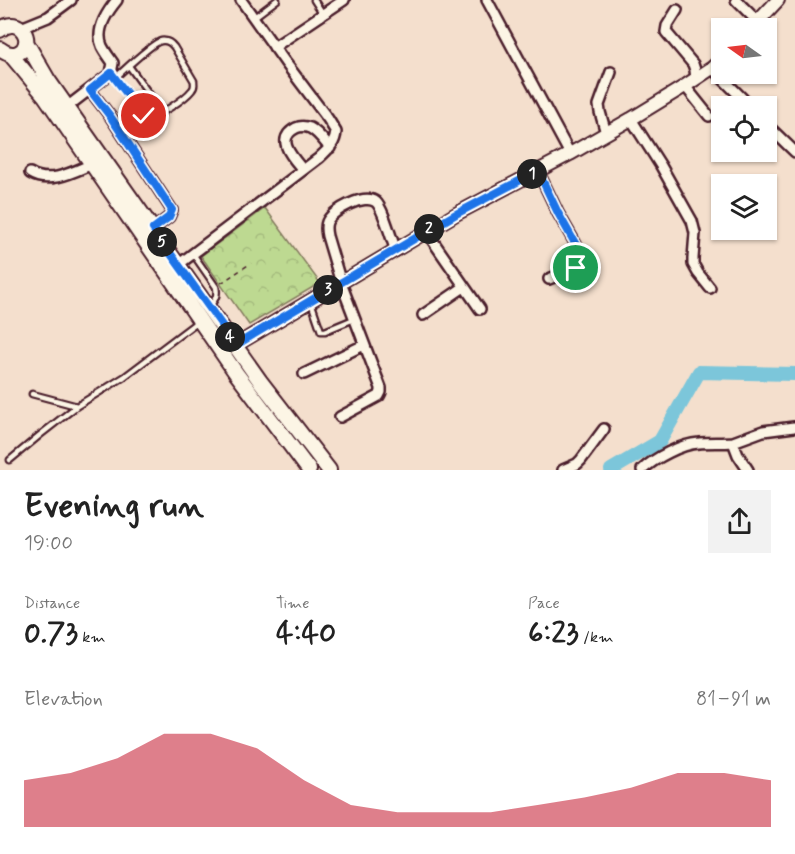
<!DOCTYPE html>
<meta charset="utf-8">
<style>
:root{--surface:#fff;--page:#f2f2f2;--text:#222;--muted:#767676;--accent:#d1495b}
body{margin:0;font-family:Mynerve,sans-serif;background:var(--page);color:var(--text);height:100vh;display:flex;flex-direction:column;font-size:22px;white-space:nowrap}
*{box-sizing:border-box;margin:0}
p{font-size:20px;color:var(--muted)}
.icon{flex:none;width:33px;height:33px;fill:none;stroke:currentColor;stroke-width:2;stroke-linecap:round;stroke-linejoin:round}
.map{position:relative;height:470px;overflow:hidden}
.details{display:flex;flex-direction:column;background:var(--surface);flex:1}
.details>*{flex:none}
.needle{width:39px;rotate:284deg}
.tools{position:absolute;left:711px;top:18px;display:grid;gap:12px}
.tools a{display:grid;place-items:center;width:66px;height:66px;border-radius:0px;background:var(--surface);box-shadow:0 2px 4px #0004;font-size:30px}
.pin{position:absolute;display:grid;place-items:center;width:51px;height:51px;color:#fff;margin:-26px;border:3px solid #fff;border-radius:50%;box-shadow:0 2px 6px #0007}
.km{position:absolute;width:30px;height:30px;margin:-15px;border-radius:50%;background:#222;color:#fff;font-size:16px;line-height:30px;text-align:center}
.round{display:grid;place-items:center;flex:none;width:63px;height:63px;border-radius:0px;background:var(--page)}
.headline{display:flex;align-items:center;justify-content:space-between;height:102px;padding:0 24px}
h1{font-size:33px;font-weight:800;line-height:45px}
.figures{display:grid;grid-template-columns:repeat(3,1fr);gap:9px;height:102px;padding:6px 24px}
.figures div{display:grid;align-content:center}
.figures b{font-size:30px;font-weight:800}
.figures small{font-size:16px;font-weight:400}
.figures p{font-size:16px}
.chart{height:168px;padding:12px 24px}
.chart p{display:flex;justify-content:space-between}
.chart svg{width:100%;height:108px;margin-top:6px;fill:var(--accent);opacity:.7}
.map>svg:first-child{display:block}
.forest{fill:url(#forest-crowns);stroke:#847c5e;stroke-width:1.5}
.lines{fill:none;stroke-linecap:round;stroke-linejoin:round}
.river{stroke:#7bc6da;stroke-width:14}
.lane-casing{stroke:#4a1f2b;stroke-width:9}
.street-casing{stroke:#4a1f2b;stroke-width:14}
.secondary-casing{stroke:#4a1f2b;stroke-width:16}
.primary-casing{stroke:#4a1f2b;stroke-width:18}
.path{stroke:#4a1f2b;stroke-width:1.5;stroke-dasharray:4.5 4.5;stroke-linecap:butt}
.lane{stroke:#fcf5e5;stroke-width:4.5}
.street{stroke:#fcf5e5;stroke-width:9}
.secondary{stroke:#fcf5e5;stroke-width:12}
.primary{stroke:#fcf5e5;stroke-width:14}
.route-casing{stroke:#fff;stroke-width:12}
.route{stroke:#1a73e8;stroke-width:8}
</style>
<div class="map">
<svg width="795" height="470" viewBox="0 0 795 470">
<defs>
<pattern id="forest-crowns" width="20" height="18" patternUnits="userSpaceOnUse" patternTransform="scale(1.5)"><rect width="20" height="18" fill="#bdd991"/><path d="M2 6a3 3 0 1 1 6 0M12 15a3 3 0 1 1 6 0" fill="none" stroke="#a4ba7d"/></pattern>
</defs>
<rect width="100%" height="100%" fill="#f4dfcd"/>
<filter id="ink" filterUnits="userSpaceOnUse"><feTurbulence type="fractalNoise" baseFrequency=".0167" numOctaves="2"/><feDisplacementMap in="SourceGraphic" scale="12" xChannelSelector="R" yChannelSelector="G"/><feConvolveMatrix kernelMatrix="1 2 1 2 8 2 1 2 1" color-interpolation-filters="sRGB"/></filter>
<g filter="url(#ink)">
<path class="forest" d="M265,208l55,75 -71,42 -48,-69z"/>
<g class="lines">
<path class="river" d="M611,470l49,-29 39,-69 96,2"/>
<g class="lane-casing">
<path id="lane" d="M314,0l9,14
M253,18l24,-18
M129,66l34,47
M111,73l4,5 27,36 5,4c11,-1 38,-19 45,-28 3,-3 2,-4 2,-9l-20,-34c-3,-4 -7,-7 -13,-6 -8,1 -38,30 -46,37
M193,254l23,33c2,9 -1,13 -7,20
M311,302l10,29h4l29,-12
M32,394l45,12
M10,460l30,-25 37,-29 47,-29 73,-55"/>
</g>
<g class="street-casing">
<path id="street" d="M487,0l83,154
M736,0l22,22
M677,10l-10,16 -1,6 27,32 2,6 1,9
M21,28l27,-11 23,-17
M274,47l70,-47
M712,68l38,38
M685,86l24,30
M90,90l20,26 62,94 -3,7 -16,12
M67,107l44,-34 2,-10c-4,-6 -8,-11 -11,-17 -7,-16 5,-34 15,-46
M631,119l30,47 31,55 3,12 -2,25v6l5,9 12,15
M766,124l29,28
M606,133l-6,-21 -1,-7 12,-33
M303,170c-10,-12 -29,-31 -7,-42 4,-2 9,-2 14,0 8,4 14,13 20,20
M538,171l20,42 24,42v8l-4,4 -29,12
M30,173c19,12 43,-1 62,-9
M426,231l54,78
M178,265l141,-107c8,-8 16,-13 17,-26l-8,-13 -43,-57 -44,-62
M423,315l41,-28
M304,374l60,-29
M340,417l39,-21 2,-4v-4l-40,-105 -14,-47c-1,-5 -2,-9 0,-14 5,-12 38,-29 49,-20 7,6 16,39 20,49
M733,442l30,-11 31,-4
M563,470l14,-6 4,-4 23,-31
M642,470c13,-12 39,-26 57,-27 11,-1 22,0 34,-1l5,13 10,15"/>
</g>
<g class="secondary-casing">
<path id="secondary" d="M752,28l26,-28
M236,345l220,-131 114,-60 61,-35 54,-33 27,-18 10,-9"/>
</g>
<g class="primary-casing">
<path id="primary" d="M0,30c20,-17 37,14 18,23 -7,3 -13,0 -18,-4
M26,42l22,38 37,53 93,132 82,116 69,89
M10,54l35,42 191,277 73,97"/>
</g>
<path class="path" d="M221,283l30,-20"/>
<use href="#lane" class="lane"/>
<use href="#street" class="street"/>
<use href="#secondary" class="secondary"/>
<use href="#primary" class="primary"/>
</g>
</g>
<g class="lines" filter="url(#ink)">
<g class="route-casing">
<path id="route" d="M144,116l-33,-43 -21,17 20,26 62,94 -3,7 -16,12 83,116 220,-131 82,-43 20,42 22,39 2,11 -6,5"/>
</g>
<use href="#route" class="route"/>
</g>
</svg>
<div class="tools">
<a><svg class="needle" viewBox="-14 -14 28 28"><path d="M0-13l5 13h-10z" fill="#e53935"/><path d="M0 13l5-13h-10z" fill="#767676"/></svg></a>
<a><svg class="icon" aria-label="locate" viewBox="0 0 24 24"><circle cx="12" cy="12" r="6"/><path d="M12 2v4M12 18v4M2 12h4M18 12h4"/></svg></a>
<a><svg class="icon" aria-label="layers" viewBox="0 0 24 24"><path d="M12 4l9 5-9 5-9-5zM3 14l9 5 9-5"/></svg></a>
</div>
<div class="pin" style="left:576px;top:268px;background:#1e9e55"><svg class="icon" aria-label="arrive" viewBox="0 0 24 24"><path d="M6 21V4h12l-3 4 3 4H6"/></svg></div>
<div class="pin" style="left:144px;top:116px;background:#d93025"><svg class="icon" aria-label="check" viewBox="0 0 24 24"><path d="M5 12l5 5 9-10"/></svg></div>
<b class="km" style="left:532px;top:174px">1</b>
<b class="km" style="left:429px;top:229px">2</b>
<b class="km" style="left:328px;top:290px">3</b>
<b class="km" style="left:230px;top:337px">4</b>
<b class="km" style="left:162px;top:242px">5</b>
</div>
<section class="details">
<div class="headline"><div><h1>Evening run</h1><p>19:00</p></div><a class="round"><svg class="icon" aria-label="share" viewBox="0 0 24 24"><path d="M12 15V3M7 8l5-5 5 5M5 13v7h14v-7"/></svg></a></div>
<div class="figures">
<div><p>Distance</p><b>0.73<small> km</small></b></div>
<div><p>Time</p><b>4:40</b></div>
<div><p>Pace</p><b>6:23<small> /km</small></b></div>
</div>
<div class="chart"><p><span>Elevation</span>81–91 m</p>
<svg viewBox="0 0 160 44" preserveAspectRatio="none"><path d="M0 44V25L10 22L20 16L30 6L40 6L50 12L60 25L70 35L80 38L90 38L100 38L110 35L120 32L130 28L140 22L150 22L160 25V44z"/></svg>
</div>
</section>
